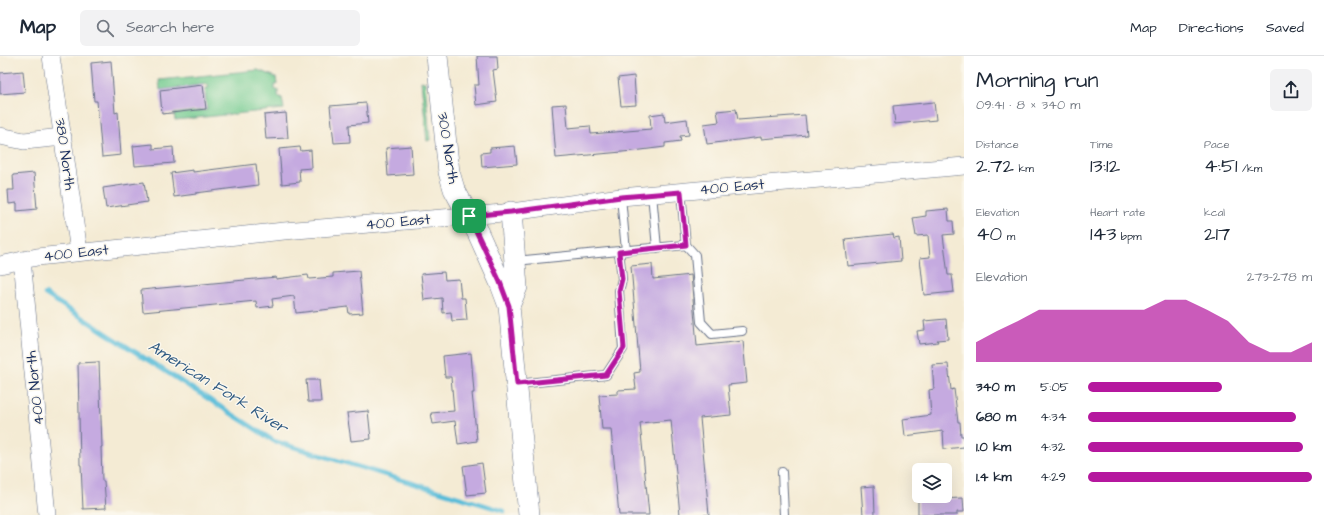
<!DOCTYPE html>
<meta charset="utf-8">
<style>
:root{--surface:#fff;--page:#f2f2f3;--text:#1f2937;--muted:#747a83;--line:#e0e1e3;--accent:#b5179e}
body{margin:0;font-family:"Architects Daughter",sans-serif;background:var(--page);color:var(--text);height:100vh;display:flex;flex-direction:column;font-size:15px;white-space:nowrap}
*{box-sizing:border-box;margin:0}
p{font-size:13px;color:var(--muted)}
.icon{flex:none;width:22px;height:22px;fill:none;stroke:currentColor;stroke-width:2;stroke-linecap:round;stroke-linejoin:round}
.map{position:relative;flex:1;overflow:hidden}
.drawer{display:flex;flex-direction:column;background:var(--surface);width:360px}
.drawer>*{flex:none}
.buttons{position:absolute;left:912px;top:407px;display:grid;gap:8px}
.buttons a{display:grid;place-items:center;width:40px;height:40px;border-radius:6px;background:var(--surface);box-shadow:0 4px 16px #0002;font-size:20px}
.pin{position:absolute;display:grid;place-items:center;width:34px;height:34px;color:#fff;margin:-17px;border-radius:8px;box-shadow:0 2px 6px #0006}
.round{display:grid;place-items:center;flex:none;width:42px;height:42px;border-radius:6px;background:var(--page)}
.overview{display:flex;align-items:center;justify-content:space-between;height:68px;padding:0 12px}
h1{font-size:22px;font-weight:600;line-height:30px}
.metrics{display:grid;grid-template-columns:repeat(3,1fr);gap:6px;height:68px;padding:4px 12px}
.metrics div{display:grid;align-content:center}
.metrics b{font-size:20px;font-weight:600}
.metrics small{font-size:11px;font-weight:400}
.metrics p{font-size:11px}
.chart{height:112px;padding:8px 12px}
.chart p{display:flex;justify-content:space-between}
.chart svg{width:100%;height:72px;margin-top:4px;fill:var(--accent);opacity:.7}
ul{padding:0 12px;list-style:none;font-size:13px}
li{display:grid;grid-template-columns:64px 48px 1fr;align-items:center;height:30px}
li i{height:10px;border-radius:5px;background:var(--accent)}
header{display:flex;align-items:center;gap:24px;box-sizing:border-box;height:56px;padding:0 20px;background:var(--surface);border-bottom:1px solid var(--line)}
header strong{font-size:19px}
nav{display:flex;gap:22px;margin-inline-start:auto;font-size:14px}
.search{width:280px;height:36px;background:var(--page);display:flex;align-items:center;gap:10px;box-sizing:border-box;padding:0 14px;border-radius:6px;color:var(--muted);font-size:15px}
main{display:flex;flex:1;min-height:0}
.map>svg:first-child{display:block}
.green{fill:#73cb90;stroke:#477d77}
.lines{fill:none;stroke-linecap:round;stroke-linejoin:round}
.stream{stroke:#5abdd9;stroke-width:4.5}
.building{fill:#c5aae0}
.service-casing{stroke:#677187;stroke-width:10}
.minor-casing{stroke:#677187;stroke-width:18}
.tertiary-casing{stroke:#677187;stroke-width:22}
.service{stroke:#fff;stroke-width:8}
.minor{stroke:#fff;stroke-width:17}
.tertiary{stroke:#fff;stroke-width:21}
.route-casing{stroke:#fff;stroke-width:8}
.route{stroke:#b5179e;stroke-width:5}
.labels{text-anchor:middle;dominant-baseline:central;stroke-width:3;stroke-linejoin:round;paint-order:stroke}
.street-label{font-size:15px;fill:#1b2f5e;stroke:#fbf7ec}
.water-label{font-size:16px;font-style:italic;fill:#2e5a83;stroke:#fbf7ec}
</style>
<header>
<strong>Map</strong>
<div class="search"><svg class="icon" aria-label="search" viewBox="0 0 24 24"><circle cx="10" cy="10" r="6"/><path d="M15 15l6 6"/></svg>Search here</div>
<nav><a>Map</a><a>Directions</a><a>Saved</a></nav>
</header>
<main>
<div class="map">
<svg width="964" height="459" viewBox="0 0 964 459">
<rect width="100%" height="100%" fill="#fbf7ec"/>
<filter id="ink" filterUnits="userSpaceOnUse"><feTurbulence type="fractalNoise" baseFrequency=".025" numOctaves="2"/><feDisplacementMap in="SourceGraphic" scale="8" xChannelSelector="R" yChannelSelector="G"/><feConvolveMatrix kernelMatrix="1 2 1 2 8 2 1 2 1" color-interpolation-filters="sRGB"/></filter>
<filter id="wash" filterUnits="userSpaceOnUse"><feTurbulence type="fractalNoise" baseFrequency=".012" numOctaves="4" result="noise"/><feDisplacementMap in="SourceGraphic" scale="16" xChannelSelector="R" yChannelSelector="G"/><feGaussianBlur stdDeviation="0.9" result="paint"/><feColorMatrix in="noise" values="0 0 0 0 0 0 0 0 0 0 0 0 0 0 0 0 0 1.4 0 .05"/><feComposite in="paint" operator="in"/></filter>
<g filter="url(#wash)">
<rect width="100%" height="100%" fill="#f4ebd4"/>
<path class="green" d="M258,14l18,7 1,8h-2v5h3v6l4,2 2,11 -109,11 -1,-6 33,-4 -2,-22h4l-1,-4 -48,6 -1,-10z
M421,25l4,1 5,58 -3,1z"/>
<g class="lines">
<path class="stream" d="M45,238l229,147 230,70"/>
</g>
<g id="blocks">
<path class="building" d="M477,0h20l1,13 -5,1 4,32 -21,3 -2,-20h5z
M111,5l4,52 3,-1 3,43 -19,2 -5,-56h-3l-3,-38z
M23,15l2,21 -25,2v-21z
M634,20l2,29 -15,1 -3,-28z
M203,29l3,24 -44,5 -2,-24z
M934,46l2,18 -41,4 -2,-18z
M366,47l2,20 -19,2 1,17 -16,1 -4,-37z
M566,48l2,24 22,-2 1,8 60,-5 -1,-14 14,-2 1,9 22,-3 2,16 -9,1 1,5 -16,2v4l-32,4 -77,7 -4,-53z
M736,53l2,11 67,-5 2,20 -46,4v-2l-54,7 -3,-20 15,-2 -2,-11z
M286,57l2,25 -22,1 -2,-24z
M153,88v5l20,-2 1,16 -39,3 -2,-20z
M411,90l2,28 -25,2 -2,-28z
M515,90l2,18 -35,3 -1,-14 9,-1v-4z
M300,91l1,4 10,-1 1,18 -13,1 1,13 -18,2 -3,-35z
M256,108l2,21 -62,8v1l-22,3 -3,-24 22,-3v2z
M34,117l3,36 -20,2v-8l-8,1 -1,-14h6l-1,-15z
M144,126l3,20 -41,6 -3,-20z
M948,153l1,12h4l1,13 -11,1 5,40h4l2,17 -30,3 -4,-37 10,-1 -2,-22 -12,1 -3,-18 13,-2v-5z
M893,178l1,4 5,-1 2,24 -53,5 -3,-27z
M652,208l1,15 38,-4 6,71 46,-5 4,42 -19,2 3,30 -31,3 9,97h-29l-9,-95 -31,3 9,92h-30l-8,-86h-9l-3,-34 19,-1v-4l18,-1 -2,-16 6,-1 -9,-106z
M359,215l4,42 -14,1 -1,-7 -52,6 -2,-17 -22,3 1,7 -16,2 -1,-7 -113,11 -2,-22 135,-13v2l32,-4 1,4 24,-2v-4z
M444,216l1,8 14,-1 2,19h4l2,22 -15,1 -1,-9 -8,1 -1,-15 -18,2 -3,-26z
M946,263l2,20 -11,1 1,2 -19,2 -2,-13 8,-1 -1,-9z
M471,297l3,40h-2l5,48 -19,3 -3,-23 -22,3 -2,-11 23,-2 -3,-34h-6l-2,-21z
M99,306l3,85h-1l1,34h2l2,27 -23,1 -2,-44h-1l-2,-102z
M948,308l3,26 3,-1 4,33h2l1,14h3v11l-20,2 -1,-18 -38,5 -2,-17 28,-4 -2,-25 5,-1 -2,-24z
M306,324h13l2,22h-13z
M368,355l3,28 -20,2 -4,-28z
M482,407l4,30 -19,2 -4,-29z
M874,430l1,29h-12l-2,-28z
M918,440h18v3l27,-1 1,14h-7v3h-39z"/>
</g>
</g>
<g filter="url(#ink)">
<use href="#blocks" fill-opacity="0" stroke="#677187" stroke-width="1"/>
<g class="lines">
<g class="service-casing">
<path id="service" d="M681,136l5,53
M652,138l5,54
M621,141l5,54
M515,205l104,-10
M517,328l89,-9 17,-26 -4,-58 3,-12 -3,-28 67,-6 9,10 6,67 11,12 30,-3
M782,416l2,43"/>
</g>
<g class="minor-casing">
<path id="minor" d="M51,0l28,196
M0,80l24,5 39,-4
M22,204l25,255
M0,209l37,-8 247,-26 219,-18 118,-16 343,-31"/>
</g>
<g class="tertiary-casing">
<path id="tertiary" d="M437,0l10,98 2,18 5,17 24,44 22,49 9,24 20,209
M509,250l8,-19 -6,-75"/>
</g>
<use href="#service" class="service"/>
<use href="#minor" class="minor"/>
<use href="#tertiary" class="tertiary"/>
</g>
</g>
<g class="lines" filter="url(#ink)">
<g class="route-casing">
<path id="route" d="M681,136l5,53 -67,7 3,27 -3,12 5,57 -18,27 -89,9 -8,-78 -9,-24 -31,-66 42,-4 110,-15z"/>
</g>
<use href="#route" class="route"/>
</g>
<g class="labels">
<g class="street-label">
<text transform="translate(448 92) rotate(81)">300 North</text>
<text transform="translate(65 98) rotate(82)">380 North</text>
<text transform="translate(732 131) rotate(-5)">400 East</text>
<text transform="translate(398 166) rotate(-5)">400 East</text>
<text transform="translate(76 197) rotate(-6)">400 East</text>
<text transform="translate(35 332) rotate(-96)">400 North</text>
</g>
<g class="water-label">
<text transform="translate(218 331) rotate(32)">American Fork River</text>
</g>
</g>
</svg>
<div class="buttons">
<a><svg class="icon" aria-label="layers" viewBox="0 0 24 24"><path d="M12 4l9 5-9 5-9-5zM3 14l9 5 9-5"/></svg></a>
</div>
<div class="pin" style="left:469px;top:160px;background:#1e9e55"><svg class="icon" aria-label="arrive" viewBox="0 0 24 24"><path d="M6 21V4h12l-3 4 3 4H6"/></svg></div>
</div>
<section class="drawer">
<div class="overview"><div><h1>Morning run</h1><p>09:41 · 8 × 340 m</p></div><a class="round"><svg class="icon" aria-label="share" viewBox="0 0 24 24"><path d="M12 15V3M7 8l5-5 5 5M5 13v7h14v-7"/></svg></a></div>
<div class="metrics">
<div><p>Distance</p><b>2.72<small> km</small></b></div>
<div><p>Time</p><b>13:12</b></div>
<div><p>Pace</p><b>4:51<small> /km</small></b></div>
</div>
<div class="metrics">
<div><p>Elevation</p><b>40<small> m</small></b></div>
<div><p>Heart rate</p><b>143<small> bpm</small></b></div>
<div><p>kcal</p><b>217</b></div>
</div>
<div class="chart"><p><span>Elevation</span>273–278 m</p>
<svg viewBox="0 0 160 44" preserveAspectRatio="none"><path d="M0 44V32L10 25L20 19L30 12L40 12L50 12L60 12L70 12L80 12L90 6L100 6L110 12L120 19L130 32L140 38L150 38L160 32V44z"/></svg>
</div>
<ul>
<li><b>340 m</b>5:05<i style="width:60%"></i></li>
<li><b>680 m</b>4:34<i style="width:93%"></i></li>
<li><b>1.0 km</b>4:32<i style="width:96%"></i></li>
<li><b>1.4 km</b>4:29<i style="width:100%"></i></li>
</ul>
</section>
</main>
